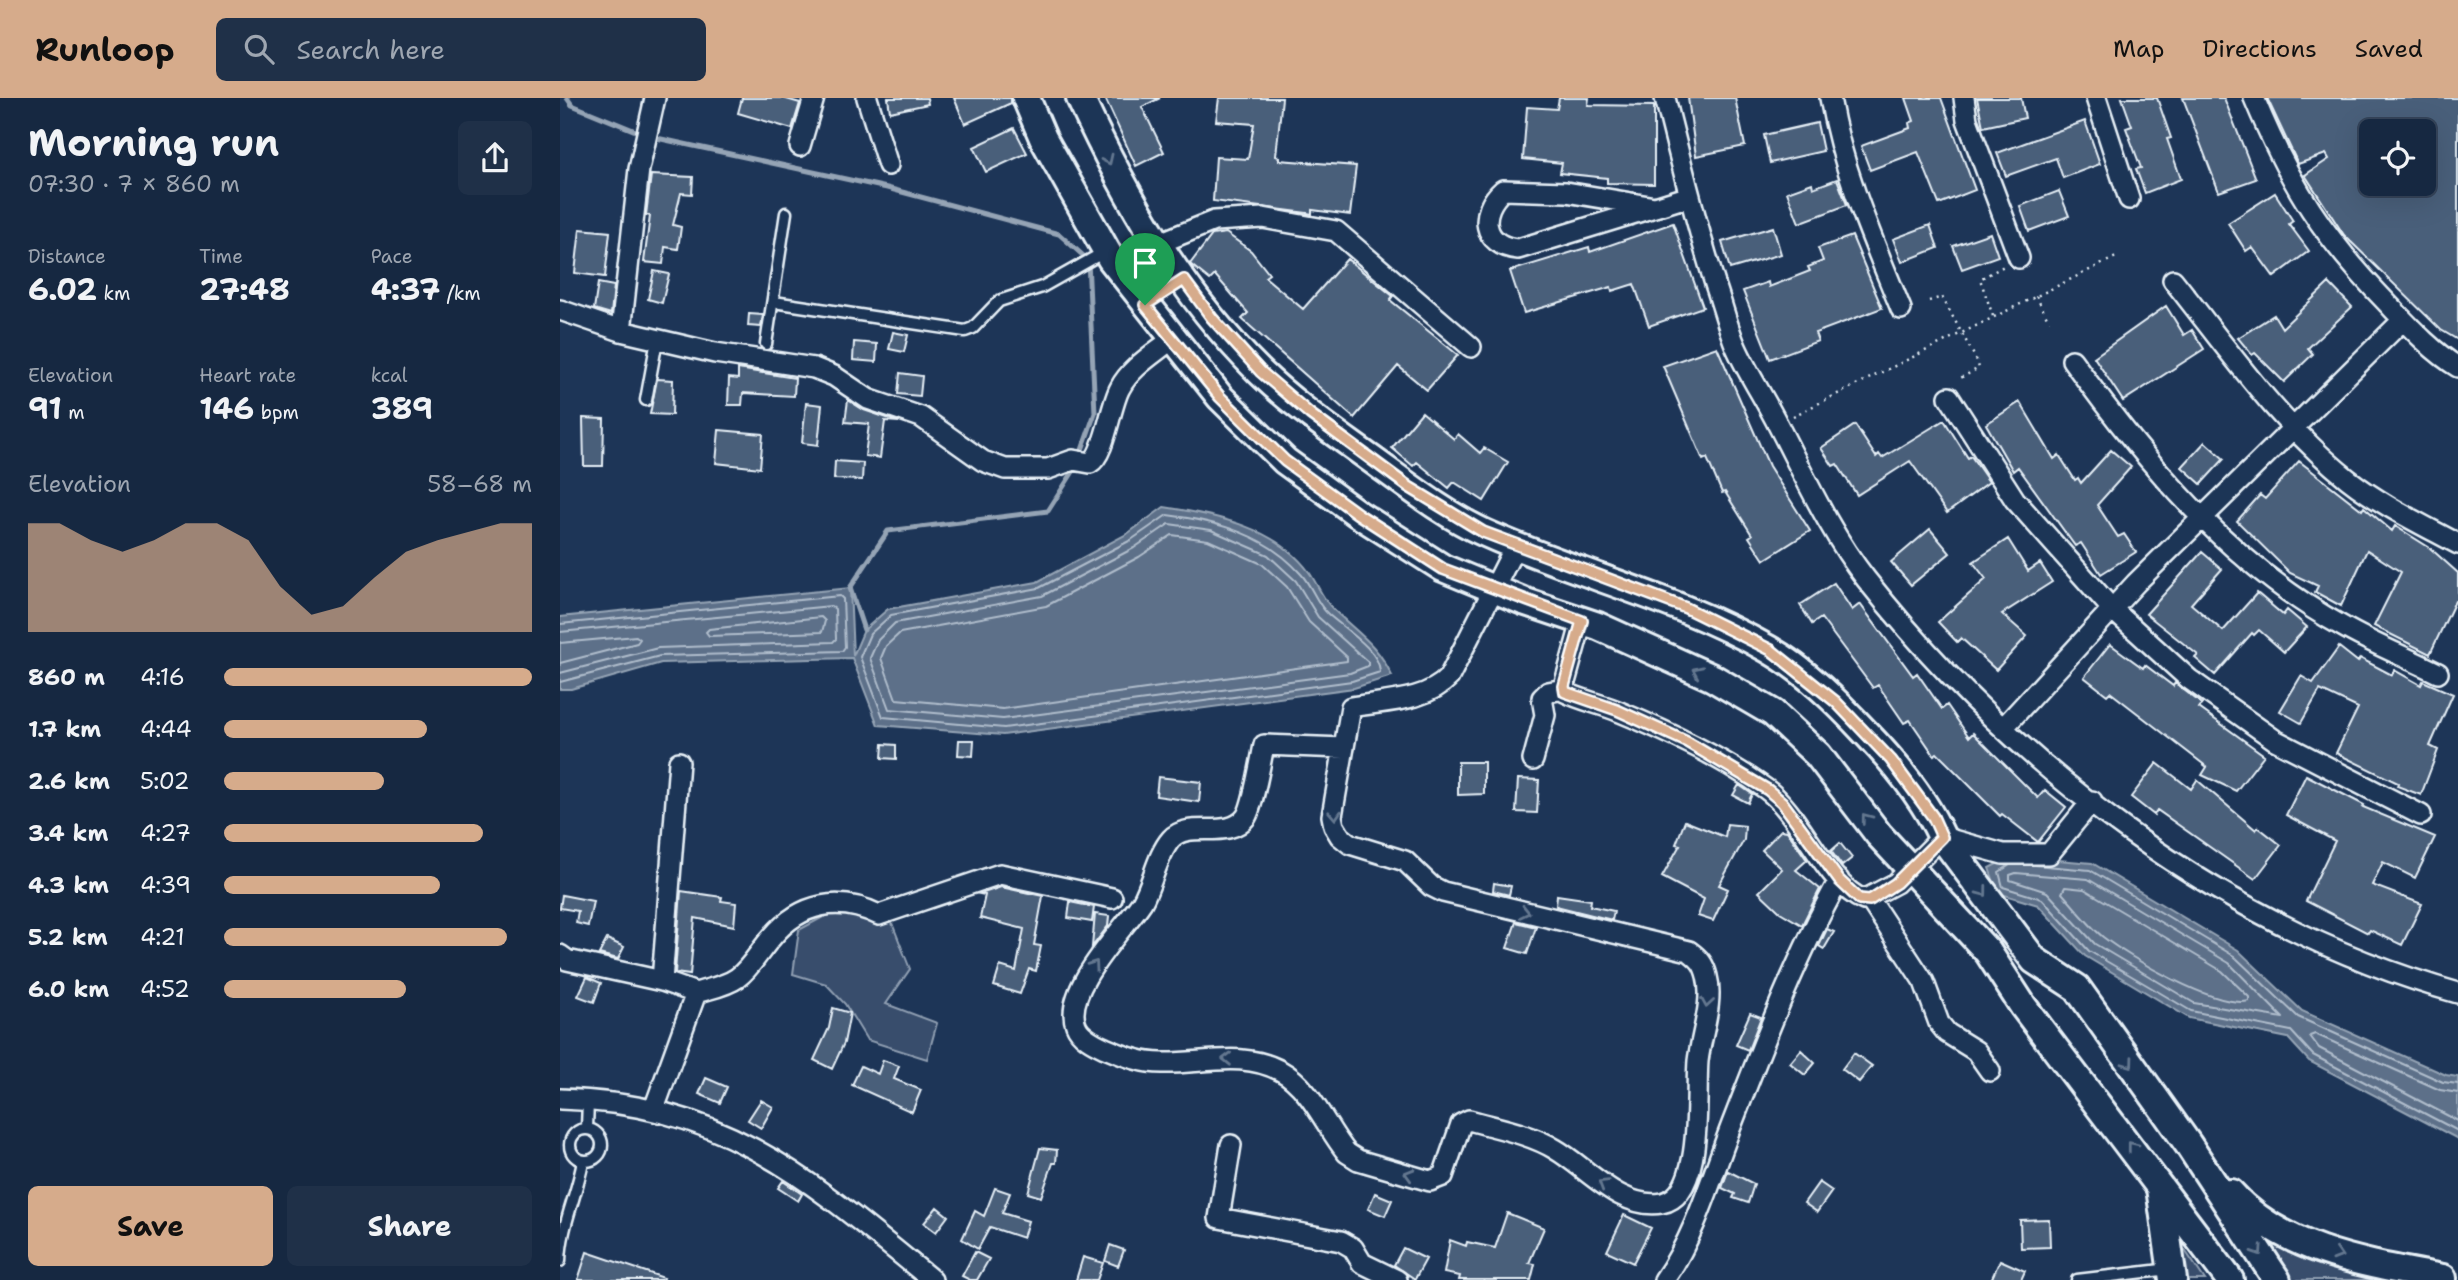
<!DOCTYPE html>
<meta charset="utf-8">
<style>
:root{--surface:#162841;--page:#1f3048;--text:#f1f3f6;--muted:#9ea6b1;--line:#35445a;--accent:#d6ab8b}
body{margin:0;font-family:"Shantell Sans",sans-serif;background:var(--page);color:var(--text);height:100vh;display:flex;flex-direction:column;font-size:26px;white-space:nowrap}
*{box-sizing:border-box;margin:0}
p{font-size:23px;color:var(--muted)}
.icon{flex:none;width:38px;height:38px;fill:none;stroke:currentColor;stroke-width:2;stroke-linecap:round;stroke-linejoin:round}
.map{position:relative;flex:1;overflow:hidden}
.details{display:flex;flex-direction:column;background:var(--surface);width:560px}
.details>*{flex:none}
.buttons{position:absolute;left:1799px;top:21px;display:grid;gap:14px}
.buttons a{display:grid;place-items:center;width:77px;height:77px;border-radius:10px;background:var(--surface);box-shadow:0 7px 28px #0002,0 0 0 2px var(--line);font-size:35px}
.pin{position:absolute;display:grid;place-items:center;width:60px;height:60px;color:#fff;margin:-72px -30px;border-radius:50% 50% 50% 0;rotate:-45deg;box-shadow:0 0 7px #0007}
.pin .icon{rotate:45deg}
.round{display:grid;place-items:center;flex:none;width:74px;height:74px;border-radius:10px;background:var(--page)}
.headline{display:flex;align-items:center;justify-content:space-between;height:119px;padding:0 28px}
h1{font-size:38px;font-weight:700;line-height:52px}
.metrics{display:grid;grid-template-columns:repeat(3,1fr);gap:10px;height:119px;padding:7px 28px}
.metrics div{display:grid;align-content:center}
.metrics b{font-size:30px;font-weight:700}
.metrics small{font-size:19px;font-weight:400}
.metrics p{font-size:19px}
.chart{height:196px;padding:14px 28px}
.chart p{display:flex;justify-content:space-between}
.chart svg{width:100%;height:126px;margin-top:7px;fill:var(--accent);opacity:.7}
.button{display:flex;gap:14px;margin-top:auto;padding:14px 28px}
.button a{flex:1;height:80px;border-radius:10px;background:var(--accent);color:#111;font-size:28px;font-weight:700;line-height:80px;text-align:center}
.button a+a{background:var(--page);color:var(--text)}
ul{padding:0 28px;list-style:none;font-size:23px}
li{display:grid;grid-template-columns:112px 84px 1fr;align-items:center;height:52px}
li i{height:18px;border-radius:9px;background:var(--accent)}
header{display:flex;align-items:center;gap:42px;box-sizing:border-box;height:98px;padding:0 35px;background:var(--accent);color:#111}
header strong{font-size:33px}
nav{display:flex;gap:38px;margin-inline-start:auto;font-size:24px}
.search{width:490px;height:63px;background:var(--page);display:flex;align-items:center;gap:18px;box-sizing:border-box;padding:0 24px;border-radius:10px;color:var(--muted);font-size:26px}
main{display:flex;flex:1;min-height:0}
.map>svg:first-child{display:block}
.green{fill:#374d6c;stroke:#909fb2;stroke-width:2}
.water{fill:#5d7089;stroke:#95a4b5;stroke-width:2}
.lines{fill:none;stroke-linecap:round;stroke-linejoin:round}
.shore{stroke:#b0bdcc;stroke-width:2}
.stream{stroke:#95a4b5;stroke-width:5}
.building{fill:#495e7a;stroke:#e8f1f8;stroke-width:2;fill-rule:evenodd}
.lane-casing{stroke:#e8f1f8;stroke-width:15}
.street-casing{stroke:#e8f1f8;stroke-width:24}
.secondary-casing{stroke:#e8f1f8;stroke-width:32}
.path{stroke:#e8f1f8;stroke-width:2.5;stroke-dasharray:2 5;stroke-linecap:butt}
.lane{stroke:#1d3557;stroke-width:10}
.street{stroke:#1d3557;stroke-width:19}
.secondary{stroke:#1d3557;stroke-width:26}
.oneway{stroke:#64778f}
.route-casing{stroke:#fff;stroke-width:14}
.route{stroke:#d6ab8b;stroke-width:9}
</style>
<header>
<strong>Runloop</strong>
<div class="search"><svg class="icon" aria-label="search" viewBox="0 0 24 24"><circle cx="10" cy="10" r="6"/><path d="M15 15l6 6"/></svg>Search here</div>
<nav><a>Map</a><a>Directions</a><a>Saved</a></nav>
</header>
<main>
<section class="details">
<div class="headline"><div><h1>Morning run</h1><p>07:30 · 7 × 860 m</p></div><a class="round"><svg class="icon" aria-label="share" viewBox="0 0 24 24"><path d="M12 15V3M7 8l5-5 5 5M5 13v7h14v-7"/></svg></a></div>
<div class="metrics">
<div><p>Distance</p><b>6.02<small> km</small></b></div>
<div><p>Time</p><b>27:48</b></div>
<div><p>Pace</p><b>4:37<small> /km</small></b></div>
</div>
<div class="metrics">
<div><p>Elevation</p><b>91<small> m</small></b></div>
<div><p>Heart rate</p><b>146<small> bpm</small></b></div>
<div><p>kcal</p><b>389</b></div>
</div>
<div class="chart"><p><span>Elevation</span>58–68 m</p>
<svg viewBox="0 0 160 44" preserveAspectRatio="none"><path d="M0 44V6L10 6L20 12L30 16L40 12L50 6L60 6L70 12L80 28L90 38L100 35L110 25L120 16L130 12L140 9L150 6L160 6V44z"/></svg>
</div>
<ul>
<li><b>860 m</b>4:16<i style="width:100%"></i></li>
<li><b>1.7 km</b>4:44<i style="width:66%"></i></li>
<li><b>2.6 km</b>5:02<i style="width:52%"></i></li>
<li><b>3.4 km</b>4:27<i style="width:84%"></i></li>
<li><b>4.3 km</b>4:39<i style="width:70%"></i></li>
<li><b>5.2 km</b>4:21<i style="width:92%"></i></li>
<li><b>6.0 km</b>4:52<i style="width:59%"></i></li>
</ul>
<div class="button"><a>Save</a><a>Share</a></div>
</section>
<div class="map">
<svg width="1898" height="1182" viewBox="0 0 1898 1182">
<rect width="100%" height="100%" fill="#1d3557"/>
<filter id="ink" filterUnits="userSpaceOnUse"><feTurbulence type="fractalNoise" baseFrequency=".0143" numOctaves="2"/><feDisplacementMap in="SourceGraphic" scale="14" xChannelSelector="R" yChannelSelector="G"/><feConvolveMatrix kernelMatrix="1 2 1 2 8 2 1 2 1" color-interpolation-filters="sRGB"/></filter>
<g filter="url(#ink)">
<path class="green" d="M276,812l54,8 20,51 -24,35 51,19 -10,36 -60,-19 -22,-36 -19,-20 -33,-10 6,-44z
M1687,1123c43,33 79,47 132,59h-88z
M1616,1139l29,43h-23z"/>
<path class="water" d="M604,409c52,8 112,20 145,65 8,11 13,26 23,36 25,25 45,35 60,68l-38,12 -351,47 -125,-10 -26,-67 -191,5 -90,26h-11v-72l290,-29 3,68 11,-26 24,-21 149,-27 90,-48z
M1452,758l80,7 146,87 64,61 144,64 12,2v62l-149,-78 -21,-23 -99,-20 -104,-62 -47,-51 -40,-12 -9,-25z"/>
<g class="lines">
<path class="shore" d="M607,417c50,6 100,20 134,59 11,12 15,29 27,40 15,14 52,36 52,58l-28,9 -348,47 -121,-11 -23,-60 10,-23 21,-19 148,-27 92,-48z
M609,426l42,6 57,25 28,26 22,36 50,45v4l-18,7 -347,46 -114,-10 -19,-51 8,-18 17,-17 147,-27 92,-48z
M612,437l36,5 54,24 25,23 22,35 38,35v4l-344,48 -107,-10 -15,-41 5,-12 14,-13 146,-27 93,-49z
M261,519l4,4 -3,11 -113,4 -3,-4 3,-3z
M0,526l280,-28 3,3 2,48 -3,4 -182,5 -100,26
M0,534l271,-26 4,3 1,30 -3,3 -175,6 -98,25
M0,545l76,-7 4,3 -3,4 -77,20
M1450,767l-11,7 4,15 39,12 47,52 102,60 100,20 22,24 145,76
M1475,767l55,5 144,86 64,61 145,65 15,2
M1456,775l72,6 141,84 54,55 -89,-15 -99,-59 -48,-52 -37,-12v-5z
M1505,789l19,2 138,82 27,26v4c-33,8 -119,-43 -146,-64 -15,-12 -28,-30 -41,-44z
M1898,995l-18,-3 -125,-56 -5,2 9,12 139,73"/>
<path class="stream" d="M7,0l5,7 71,29
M92,39l235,51 172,46 29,26 7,153 -19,54 -28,44 -160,20 -38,57 14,42"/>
</g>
<path class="building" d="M182,0h41l17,5 -8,26 -54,-16z
M328,0h39l1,6 -38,8z
M394,0h57v5l-46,21z
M545,0h55l-18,9 22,45 -28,14z
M659,0h63l-6,58 3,1v3l77,6 -6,49 -38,-5v4l-5,-1 -94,-12 3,-44 32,2 6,-35 -38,-3z
M999,0h30l-1,7 66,1v78l-47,-1v-5l-47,-5 2,-10 -39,-4 4,-52 30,2z
M1128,0h47l10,48 -49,10z
M1346,0h35l34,92 -36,14 -21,-52 -48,18 -9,-24 49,-18 -1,-5 5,-2z
M1417,0h44l4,20 -42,9z
M1562,0h35l14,40 -4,1 14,40 -36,14 -9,-24 5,-1 -15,-40 6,-2z
M1623,0h41l32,81 -37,13z
M1707,0h191v242l-17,-10 -97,-95 -39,-60 24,-16 -3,-5 -28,10zM1811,33h53v53h-53z
M1525,23l15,43 -37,14 -7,-20 -50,18 -9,-23z
M1257,25l6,28 -53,12 -6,-28z
M454,30l13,25 -41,19 -12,-25z
M91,77l42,2 -1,17 -11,-1 -8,32 8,2 -3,22 -13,-2 -2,17 -19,-2 6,-46 -4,-1z
M1277,81l10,26 -48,18 -12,-31 25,-9 1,5z
M1499,93l10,25 -40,15 -9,-25z
M1715,95l18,28 -4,3 20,27 -35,26 -22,-30 -6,4 -18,-28z
M1113,125l30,84 -54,19 -15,-42 -22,7 -1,-4 -87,26 -14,-42 79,-24 1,5z
M1370,127l8,23 -36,14 -9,-23z
M1213,129l8,27 -51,15 -8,-27z
M20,131l30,3 -5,45 -30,-4z
M666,135l25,18 18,23 -4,3 38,32 44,-50 46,37 -3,4 68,55 -31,35 -29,-24 -44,52 -112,-99 6,-6 -33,-38 -5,5 -20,-16 22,-29z
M1430,135l8,23 -36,13 -9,-23z
M1292,138l30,72 -67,25 3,8 -48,18 -27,-68 25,-9 1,5 41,-16 -2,-4 15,-6 -5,-13z
M94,173l15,3 -7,29 -14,-4z
M38,185l16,3 -3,28 -17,-5z
M1769,185l23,24 -44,41 5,6 -29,28 -29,-29 -3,2 -14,-17 36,-23 8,13z
M1606,208l18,29 8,-5 12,19 -81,52 -29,-44z
M189,216l14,1 -2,12 -13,-1z
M333,234l15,3 -4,17 -15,-3z
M294,244l23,2 -1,18 -23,-2z
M1157,249l52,119 41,65 -46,29 -15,-23 3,-2 -27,-43 -3,1 -15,-35 -4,2 -40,-94z
M178,271l57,9 -1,18 -51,-3 -1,12h-14l1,-27 9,1z
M340,275l22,3 -2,20 -22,-2z
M97,281l16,1 -1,35 -22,-1z
M288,302l16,10 35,12 -14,-1 -5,37 -15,-2 4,-32 -24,-2z
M1460,304l34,57 5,-4 16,25 3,-2 3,5 30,-33 20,17 -34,38 21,32 6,-3 12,18 -35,22 -20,-31 -6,3 -57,-79 -5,4 -27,-47z
M246,305l16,2 -4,40 -16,-2z
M862,314l32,27 4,-5 22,19 4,-5 24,14 -24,39 -30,-19 -5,6 -32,-26 -4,4 -21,-18z
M23,320l21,1 -1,47h-19z
M1384,322l24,38 3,-2 18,26 -42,31 -37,-52 -53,34 -20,-31 -4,2 -12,-18 34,-23 21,32 3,-3 3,4z
M159,332l44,4 -3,34 -44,-5z
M1645,344l19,17 -23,25 -19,-17z
M275,363l28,2 -1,17 -28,-1z
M1739,363l63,49 2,-3 28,24 3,-5 35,22 28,25v29l-3,-1 -25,53 -56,-28 27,-54 -34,-22 -26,56 -26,-14 3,-6 -28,-13 -53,-52 23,-26 5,4z
M1370,431l20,24 -39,32 -20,-23z
M1448,441l20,32 12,-8 12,19 -50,32 25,22 -31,34 -35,-32 -4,4 -19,-20 48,-43 -13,-17z
M1642,454l20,17 -31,35 32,27 34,-38 26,22 4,-5 20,17 -23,25 -25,-22 -5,5 -2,-2 -37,42 -20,-17 3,-3 -52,-41z
M1274,485l18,27 8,-6 53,72 4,-3 25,36 5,-4 22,32 4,-4 65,65 7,-8 21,17 -28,35 -36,-28 -2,2 -63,-63 -3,2 -24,-35 -6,3 -26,-38 -5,3 -52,-70 -9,6 -12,-19z
M1550,546l33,24 2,-3 28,21 2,-3 27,21 -3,4 65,47 -28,36 -34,-16 5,-8 -97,-75 -3,3 -23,-18z
M1779,549l19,15 2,-4 32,17 2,-5 27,15 2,-4 30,13 -23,52 8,4 -17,45 -24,-9 1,-3 -62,-30 22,-45 -38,-18 -19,33 -21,-12 21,-35 12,7z
M399,642h15l-1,16 -15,-1z
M323,646l13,1v14l-14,-1z
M898,664h26v32l-26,1z
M1597,665l34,26 6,-9 59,50 2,-3 23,18 -26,34 -98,-69 -3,5 -23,-18z
M1746,677l58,30 -1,2 72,30 -20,41 -32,-16 -11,23 50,19 -20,41 -32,-15 -2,3 -62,-32 29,-60 -49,-26z
M598,679l43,5 -2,20 -43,-6z
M958,681l21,1 -2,33 -21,-1z
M1179,687l13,9 -4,9 -15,-8z
M1125,723l40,16 2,-13 18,2 -1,14 -25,45 9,4 -15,32 -15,-5 6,-17 -42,-22 18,-32 -4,-1z
M1221,732l6,1 20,29 -11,10 24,19 -18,36 -22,-13 -21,-20 23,-23 -20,-19z
M1280,745l12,15 -10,8 -11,-15z
M934,785l17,3 -2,9 -16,-4z
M441,789l42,9 -9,49 7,1 -5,25 -7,-2 -9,25 -26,-8 6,-20 16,5 8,-42 -44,-11 5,-23 -5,-1z
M121,793l41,6 -1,4 15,2 -2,23 -39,-8 -5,57 -15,-2z
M2,797l31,6 -5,25 -12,-3 2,-12 -18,-3z
M997,797l34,5 -1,6 24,5 -2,9 -56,-14z
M510,804l24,5 -2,15 -24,-4z
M535,816l14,2 -1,10 -16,21z
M956,824l20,5 -9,27 -20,-6z
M1267,831l7,3 -10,17 -5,-3z
M47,841l17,8 -6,12 -19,-5z
M27,879l14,6 -7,19 -16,-6z
M273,910l17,5 -6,30 -12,26 -18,-9 15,-32z
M1190,915l11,4 -13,33 -12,-5z
M1241,952l14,13 -10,12 -15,-12z
M1294,955l18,13 -13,16 -17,-13z
M323,962l16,6 -5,13 27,11 -9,22 -60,-27 9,-19 17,8z
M146,980l21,9 -7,16 -21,-9z
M201,1002l12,7 -12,21 -13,-8z
M480,1050l17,2 -1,13h-3l-12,34 -13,-4z
M1168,1073l26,13 -6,19 -15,-5 2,-4 -13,-6z
M223,1083l19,13 -4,7 -20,-13z
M1259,1084l13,9 -15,21 -13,-9z
M435,1090l15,5 -8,20 26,8 -5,17 -33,-11 -12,22 -16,-10 13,-28 9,5z
M815,1095l17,7 -7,16 -17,-7z
M377,1109l11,9 -12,16 -12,-9z
M947,1115l37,15 -15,35 6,1 -4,16h-72l1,-4 -16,-3 6,-33 16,6 1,-4 28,6z
M1064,1117l27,13 -18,35 -26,-12z
M1489,1121l1,28 -29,1 -1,-28z
M550,1147l14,5 -6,16 -13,-5z
M843,1150l23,11 -11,20 -21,-14z
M27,1154l77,26 -1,2h-85z
M415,1154l14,7 -12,21h-7l-8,-4z
M523,1159l20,6 -6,17h-21z
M1440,1162l25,11 -4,9h-30z"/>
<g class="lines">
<g class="lane-casing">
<path id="lane" d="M214,204l191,29 8,-3 26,-27 43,-14 64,-36
M206,246l20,-131
M86,302l11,-60
M27,1030l1,-27
M10 1047a16 16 0 1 1 32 0a16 16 0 1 1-32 0Z
M0,1163c1,-35 17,-66 23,-100
M1517,1182l93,-11"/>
</g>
<g class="street-casing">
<path id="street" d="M307,0l21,67
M1105,0c16,64 31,127 51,189 7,20 12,41 20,60 12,27 29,52 42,78 27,52 52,108 88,154 149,189 357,348 592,414
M1270,0c13,75 43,142 71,211
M1404,0l3,22 52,138
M1536,0l33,101
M1694,0c37,89 69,139 136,208 20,21 43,46 68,61
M240,48l14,-48
M1095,109l-137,42c-36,-3 -40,-37 -15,-59l63,2 89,15 35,-11
M597,146l57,-23 49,-3 73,13 135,116
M1613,182c55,69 106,144 175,199 33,26 73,45 110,65
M0,212l61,21 94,22 99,15 20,8 34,23 53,18 62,44 22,8h43l25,-9 17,3c15,-8 20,-57 30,-75 11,-21 34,-34 52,-49
M61,233l18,-162 16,-71
M1512,262c73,102 158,204 270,266 31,18 64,31 96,47
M1389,299l66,103 97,109 77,70 86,61 146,75
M1022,523l-18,65 1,6c18,9 37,12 55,20 51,21 102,45 146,77 35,25 60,96 98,111l32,-17 46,-46 61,17h46l43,-53
M1443,630l133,-145 267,-263
M784,650l-80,-3c-3,15 -11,62 -18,72 -18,24 -57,2 -75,22 -14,16 -18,44 -29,63 -18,27 -80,88 -66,123 4,11 18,18 29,23 19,8 39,16 61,15 40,0 78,-12 115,8 30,16 45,57 66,82l11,7 72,21 13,-5 18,-52 8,-4c28,8 62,14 86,29 33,19 65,61 107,54 43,-8 33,-110 36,-142 3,-26 16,-59 9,-85 -3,-12 -7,-17 -18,-25l-246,-59 -12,-6 -26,-25 -55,-17 -10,-8 -6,-10 -2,-10 19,-109c32,-6 75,-5 98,-30l67,-132
M973,662l12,-45 -3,-17 6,-6 16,-3
M1310,802l54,82 15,41 8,10 29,18 14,20
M0,857l7,5 95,21 34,12
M102,883l17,-219
M0,1001c166,4 251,82 372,181
M94,1011l42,-116c12,-4 30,-7 41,-15 14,-10 23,-28 35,-41 29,-35 68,-41 107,-22l121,-41 112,24
M671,1047l-12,73 122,23 12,7 9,15 35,17
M1104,1182c31,-44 47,-101 66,-151 33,-85 65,-170 109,-249"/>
</g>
<g class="secondary-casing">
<path id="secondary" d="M466,0l17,40 68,121 109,138 65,64 73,53 85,54 80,33 75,25 115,52 60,35 45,42 61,80 109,117 35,54 207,274
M520,0c46,100 101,196 180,274 34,33 74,60 111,87 36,26 74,56 114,74 93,42 194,65 283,116 37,21 70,54 98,84 30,31 58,65 76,104l92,123 43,28 111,156 89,136
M1600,1090l13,92
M1671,1095c52,59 138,71 212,85"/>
</g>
<path class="path" d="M1476,198l13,25
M1369,203l13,-4 35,64 2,7 -22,12
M1433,218l-13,-37 24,-13
M1233,318l323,-159"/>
<use href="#lane" class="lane"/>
<use href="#street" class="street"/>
<use href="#secondary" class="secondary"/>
</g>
<defs><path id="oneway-chevron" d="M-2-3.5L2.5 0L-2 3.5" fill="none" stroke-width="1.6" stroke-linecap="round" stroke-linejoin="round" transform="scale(1.75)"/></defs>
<g class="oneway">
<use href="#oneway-chevron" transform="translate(548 62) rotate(65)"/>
<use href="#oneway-chevron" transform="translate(1137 573) rotate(-156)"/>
<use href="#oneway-chevron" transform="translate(775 717) rotate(87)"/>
<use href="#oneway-chevron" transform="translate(1306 720) rotate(-127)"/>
<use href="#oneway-chevron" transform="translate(1423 794) rotate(53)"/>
<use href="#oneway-chevron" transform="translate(965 814) rotate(13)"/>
<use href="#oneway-chevron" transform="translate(534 867) rotate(-55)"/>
<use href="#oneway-chevron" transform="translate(1147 905) rotate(99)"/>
<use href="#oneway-chevron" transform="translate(667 961) rotate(-179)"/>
<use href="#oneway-chevron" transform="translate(1569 965) rotate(54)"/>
<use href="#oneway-chevron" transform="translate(1572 1048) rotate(-128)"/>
<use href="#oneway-chevron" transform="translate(849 1076) rotate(-164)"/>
<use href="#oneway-chevron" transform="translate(1043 1086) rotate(-148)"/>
<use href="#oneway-chevron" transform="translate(1698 1153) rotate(57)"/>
<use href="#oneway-chevron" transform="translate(1778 1157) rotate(17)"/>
</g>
</g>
<g class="lines" filter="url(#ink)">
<g class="route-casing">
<path id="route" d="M624,182l28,38 49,54 49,42 99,73 74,45 203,76 85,42 65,52 55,58 42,57 9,20 -46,46 -26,17 -11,-1 -20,-19 -57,-78 -14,-12 -81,-48 -70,-32 -52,-18 -1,-6 18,-65 -139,-52 -85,-55 -73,-53 -65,-64 -75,-92z"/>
</g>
<use href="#route" class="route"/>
</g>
</svg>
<div class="buttons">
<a><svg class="icon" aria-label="locate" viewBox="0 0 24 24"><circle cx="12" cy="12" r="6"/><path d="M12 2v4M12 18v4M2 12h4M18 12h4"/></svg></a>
</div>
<div class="pin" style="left:585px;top:207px;background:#1e9e55"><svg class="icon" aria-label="arrive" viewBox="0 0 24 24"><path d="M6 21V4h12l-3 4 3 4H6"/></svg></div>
</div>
</main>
